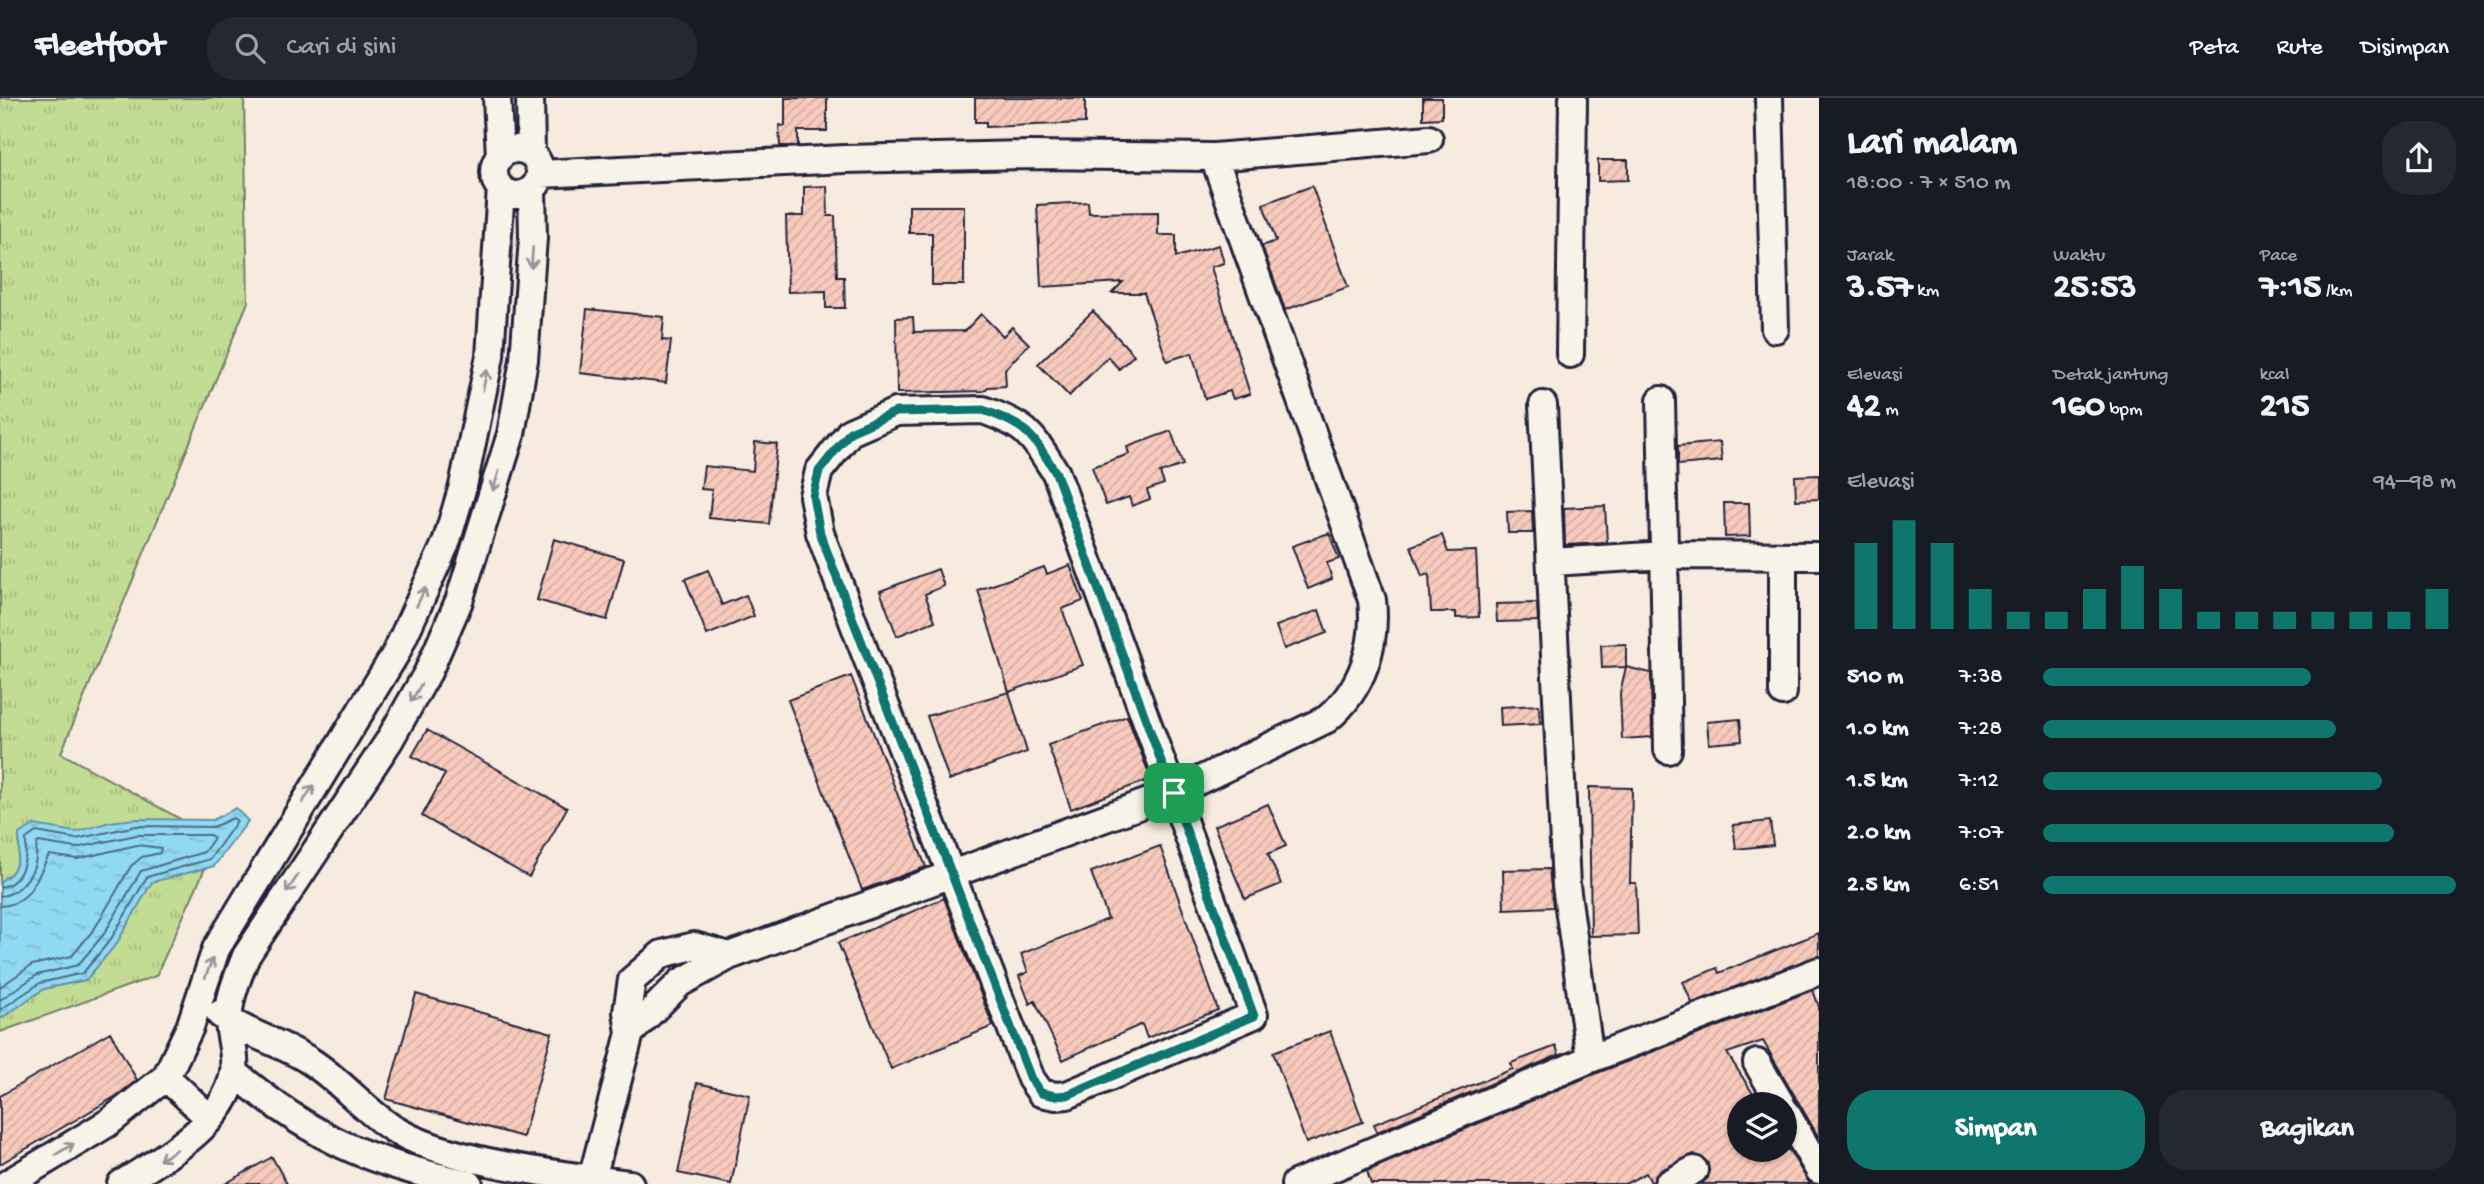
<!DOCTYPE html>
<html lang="id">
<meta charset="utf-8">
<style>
:root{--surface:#171b24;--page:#242831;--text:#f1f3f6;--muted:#9ea1a6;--line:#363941;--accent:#0f766e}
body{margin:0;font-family:"Gochi Hand",sans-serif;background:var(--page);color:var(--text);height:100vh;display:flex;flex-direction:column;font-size:26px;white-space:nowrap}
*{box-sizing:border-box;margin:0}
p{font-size:23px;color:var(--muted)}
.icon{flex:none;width:38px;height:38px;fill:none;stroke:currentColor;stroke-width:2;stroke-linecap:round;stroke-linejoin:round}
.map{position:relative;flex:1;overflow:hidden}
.panel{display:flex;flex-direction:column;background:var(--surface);width:665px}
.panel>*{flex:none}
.tools{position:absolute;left:1727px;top:994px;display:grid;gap:14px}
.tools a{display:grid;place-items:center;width:70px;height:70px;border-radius:50%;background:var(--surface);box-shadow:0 2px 5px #0004;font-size:35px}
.pin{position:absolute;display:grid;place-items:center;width:60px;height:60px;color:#fff;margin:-30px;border-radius:14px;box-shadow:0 4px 10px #0006}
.round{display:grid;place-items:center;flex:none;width:74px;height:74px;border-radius:28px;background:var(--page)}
.overview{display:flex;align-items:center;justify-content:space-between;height:119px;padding:0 28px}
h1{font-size:38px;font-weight:700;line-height:52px}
.figures{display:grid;grid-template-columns:repeat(3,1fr);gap:10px;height:119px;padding:7px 28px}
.figures div{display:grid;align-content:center}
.figures b{font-size:35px;font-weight:700}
.figures small{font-size:19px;font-weight:400}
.figures p{font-size:19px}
.chart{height:196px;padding:14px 28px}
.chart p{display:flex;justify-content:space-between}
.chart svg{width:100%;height:126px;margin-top:7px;stroke:var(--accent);stroke-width:6}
.action{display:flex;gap:14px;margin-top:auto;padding:14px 28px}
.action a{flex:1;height:80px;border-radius:28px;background:var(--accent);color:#fff;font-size:28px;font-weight:700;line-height:80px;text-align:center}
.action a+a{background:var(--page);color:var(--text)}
ul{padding:0 28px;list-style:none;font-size:23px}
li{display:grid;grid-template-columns:112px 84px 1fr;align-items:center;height:52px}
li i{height:18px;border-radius:9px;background:var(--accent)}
header{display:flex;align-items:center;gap:42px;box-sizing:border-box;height:98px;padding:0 35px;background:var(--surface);border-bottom:2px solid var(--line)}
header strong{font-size:33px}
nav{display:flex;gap:38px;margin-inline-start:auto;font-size:24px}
.search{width:490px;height:63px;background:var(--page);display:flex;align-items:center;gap:18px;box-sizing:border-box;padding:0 24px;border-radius:28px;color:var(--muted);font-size:26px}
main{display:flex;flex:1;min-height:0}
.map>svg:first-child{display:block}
.grass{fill:url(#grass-tufts);stroke:#727f67;stroke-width:2}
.water{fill:url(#water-ripples);stroke:#6490a9;stroke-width:2}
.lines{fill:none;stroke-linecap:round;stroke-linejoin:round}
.shore{stroke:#4e6b84;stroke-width:2}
.building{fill:url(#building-hatch);stroke:#22223b;stroke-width:2}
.minor-casing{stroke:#22223b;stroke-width:32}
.minor{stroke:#f7f3e8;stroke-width:26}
.oneway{stroke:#97959a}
.route-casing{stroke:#fff;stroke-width:14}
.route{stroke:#0f766e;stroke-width:9}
</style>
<header>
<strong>Fleetfoot</strong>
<div class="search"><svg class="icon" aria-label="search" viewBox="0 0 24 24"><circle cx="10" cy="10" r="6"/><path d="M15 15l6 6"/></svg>Cari di sini</div>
<nav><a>Peta</a><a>Rute</a><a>Disimpan</a></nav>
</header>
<main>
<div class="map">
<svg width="1819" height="1086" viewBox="0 0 1819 1086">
<defs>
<pattern id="grass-tufts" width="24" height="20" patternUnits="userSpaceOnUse" patternTransform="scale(1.75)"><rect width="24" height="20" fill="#c2dc93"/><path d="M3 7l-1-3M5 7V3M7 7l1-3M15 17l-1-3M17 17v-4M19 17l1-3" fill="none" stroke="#a6bc80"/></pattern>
<pattern id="water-ripples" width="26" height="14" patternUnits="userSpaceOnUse" patternTransform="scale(1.75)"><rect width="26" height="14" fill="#90d9f2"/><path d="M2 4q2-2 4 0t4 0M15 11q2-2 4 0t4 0" fill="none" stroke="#7cbad0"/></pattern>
<pattern id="building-hatch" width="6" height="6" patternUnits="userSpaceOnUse" patternTransform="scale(1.75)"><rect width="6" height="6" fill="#f8cabc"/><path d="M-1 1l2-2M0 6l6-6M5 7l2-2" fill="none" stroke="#d4ada2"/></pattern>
</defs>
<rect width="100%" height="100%" fill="#f7ebdf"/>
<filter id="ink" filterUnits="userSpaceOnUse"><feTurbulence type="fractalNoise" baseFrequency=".0143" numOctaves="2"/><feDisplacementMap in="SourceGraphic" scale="14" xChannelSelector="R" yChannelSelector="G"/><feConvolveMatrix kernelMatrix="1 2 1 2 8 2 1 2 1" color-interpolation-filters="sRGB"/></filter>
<g filter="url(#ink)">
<path class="grass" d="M0,0h244l4,204 -187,451 157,87 -62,136 -156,56z"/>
<path class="water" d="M236,710l12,13 -34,45 -62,16 -35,61 -31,37 -42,9 -44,30v-138c19,-8 20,-28 19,-47l15,-9 42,7 34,-10 26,-3 77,1z"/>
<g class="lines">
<path class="shore" d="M0,789c23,-3 27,-29 26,-48l10,-7 40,7 60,-13 77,1 20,-9 4,3 -27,38 -63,18 -36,62 -28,34 -43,10 -40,27
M0,798c18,-1 34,-21 36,-38 1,-7 -1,-11 2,-16l38,6 60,-13h74l4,3 -10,14 -63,19 -37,63 -26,31 -41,10 -37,25
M0,808c31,-1 37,-29 49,-51l28,4 60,-14 24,3 -1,5 -18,4 -11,9 -36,62 -23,28 -40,9 -32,22"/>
</g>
<path class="building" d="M785,0h42v33h-29v15h-18l-1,-21 6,1z
M975,0h110v25l-99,4v-5h-11z
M1423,0h19v20l-19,1z
M1598,62h30v20l-30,1z
M827,88l1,30h7l2,61h7l1,31h-19v-17l-38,1 -2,-76h18v-29z
M1312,88l36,101 -63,23 -23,-64 14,-5 -13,-37z
M1088,104l1,11 69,-1v23h18v22l43,-12 5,18 -13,4 39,127 -17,5 -3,-8 -25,8 -13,-46 -25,8 -23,-68h-32l11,-11 -82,5 -4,-82z
M909,108h55v79h-32v-52h-23z
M587,211l77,8 -2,23 9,1 -5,42 -86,-10z
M1093,213l41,44 -15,14 -11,-12 -39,39 -31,-32z
M981,216l22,22 9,-9 17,17 -24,25 1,17 -18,1 -4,4 -87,2 -1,-75 17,-1 1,15 51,-1z
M1171,333l12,34 -23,8 4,11 -17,6 3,9 -18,7 -3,-9 -23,8 -14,-38 37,-13 -2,-7z
M755,344l22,2 -8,80 -60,-6 3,-28 -11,-1 3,-23 49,5z
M1720,344l2,19 -44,4v-19z
M1819,377v24l-23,1 -1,-24z
M1724,405h25l1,33 -25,1z
M1605,408l2,37 -42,2 -1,-37z
M1532,413l1,22h-25l-1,-21z
M1329,435l10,26 -12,4 5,16 -24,10 -16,-43z
M1442,437l6,17 28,-1 3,66 -23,1v-6h-25l-2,-38 -7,2 -11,-30z
M554,441l70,20 -17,61 -70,-20z
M1070,467l13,36 -21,8 21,56 -74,27 -31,-102 66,-23 3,7z
M938,471l6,17 -19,8 10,27 -38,15 -17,-45z
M708,472l14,35 24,-10 8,21 -47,19 -22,-56z
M1537,505l1,18 -41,1 -1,-18z
M1319,512l8,23 -43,16 -8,-23z
M1626,546v23l-24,1 -1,-23z
M1626,569l25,6 1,64 -30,2 -2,-46z
M851,578l75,191 -64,23 -74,-190z
M1009,594l18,60 -78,28 -22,-64z
M1539,607l1,19 -39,2 -1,-19z
M1127,618l24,63 -80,30 -23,-64z
M1740,621l2,22 -33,3 -2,-22z
M427,632l140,78 -38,69 -107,-61 23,-42 -33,-18z
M1589,689l43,1 -2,95h6l2,52 -47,1z
M1268,706l18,42 -18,8 13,30 -36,15 -31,-73z
M1770,723l3,24 -37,4 -3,-24z
M1160,748l58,164 -71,28 -5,-14 -79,36 -28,-59 -5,3 -11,-28 9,-4 -7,-18 87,-35 -17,-47z
M1549,771l4,38 -49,2 -1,-39z
M944,800l49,128 -102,43 -53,-126z
M1819,835v23l-127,47 -9,-21 34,-14 2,5z
M1813,892l6,17v131l-56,-97 -36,12 30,47 -6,4h-11v46h49l21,34h-109l7,-6v-15l-14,-9 -33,16 -9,14 -6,-11 -21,11h-254l-4,-13 220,-94z
M416,896l136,39 -29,104 -137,-38z
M1330,933l33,91 -57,21 -33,-91z
M110,934l27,48 -19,15 -118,69v-68z
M1556,948l3,9 -182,77 -3,-8 139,-55 -2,-6z
M697,985l53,12 -19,89 -53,-11z
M272,1059l15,27h-62z"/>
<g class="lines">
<g class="minor-casing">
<path id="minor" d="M497,0l3,58
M530,0l1,55
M1769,0l6,231
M494 74a23 23 0 1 1 46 0a23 23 0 1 1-46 0Z
M540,76l305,-15 184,-4 185,2 215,-18
M1570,256l3,-256
M1661,302l7,350
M1543,307l23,481 24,173
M983,312c45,16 48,24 73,63l198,542 -187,80 -11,1 -15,-3 -10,-14 -171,-439 -40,-107 -7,-37 6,-25 31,-39 46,-20z
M1783,458v136
M1552,464l114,-7 153,1
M220,916c27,21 61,28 90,47 30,19 53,48 82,67 55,35 172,47 238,56
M630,935l-3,-21 5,-32 30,-26 32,-8 35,10
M1757,965l24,41
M234,974c75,65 138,92 235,112
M166,979l43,41
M1785,1013l34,59
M592,1081l38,-146 50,-50 49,-27 444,-163 154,-74c35,-29 50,-74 45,-119l-158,-443
M7,1086l101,-61 58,-46 24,-50 26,-78 180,-296 50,-110 17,-57 27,-130 11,-168
M121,1086c40,-24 105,-60 113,-112 2,-16 -3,-32 -5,-48 -2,-24 9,-47 17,-68l143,-215 39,-69 31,-71 52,-167 13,-74 9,-122 -1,-49
M1295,1086l295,-125 229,-88
M1668,1086l26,-14"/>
</g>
<use href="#minor" class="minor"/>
</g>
<defs><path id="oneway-shaft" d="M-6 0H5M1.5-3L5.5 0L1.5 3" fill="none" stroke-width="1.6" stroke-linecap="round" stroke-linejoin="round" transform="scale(1.75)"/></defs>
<g class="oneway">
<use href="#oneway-shaft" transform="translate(532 160) rotate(94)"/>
<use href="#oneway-shaft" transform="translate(485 282) rotate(-78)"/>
<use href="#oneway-shaft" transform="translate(496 383) rotate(107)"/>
<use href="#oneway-shaft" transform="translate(421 499) rotate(-65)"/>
<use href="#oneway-shaft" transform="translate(416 595) rotate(120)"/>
<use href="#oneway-shaft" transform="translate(308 696) rotate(-58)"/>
<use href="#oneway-shaft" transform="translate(292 786) rotate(124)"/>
<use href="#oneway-shaft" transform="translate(209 870) rotate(-69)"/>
<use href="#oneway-shaft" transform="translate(65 1051) rotate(-31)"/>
<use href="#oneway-shaft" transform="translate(168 1057) rotate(148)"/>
</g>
</g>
<g class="lines" filter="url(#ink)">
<g class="route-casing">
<path id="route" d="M983,312c45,16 48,23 73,63l198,543 -187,79 -11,1 -15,-3 -10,-14 -191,-493 -20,-53 -7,-37 6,-25 31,-39 46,-20z"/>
</g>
<use href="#route" class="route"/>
</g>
</svg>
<div class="tools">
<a><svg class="icon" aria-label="layers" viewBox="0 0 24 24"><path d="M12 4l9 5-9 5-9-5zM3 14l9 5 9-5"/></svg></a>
</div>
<div class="pin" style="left:1174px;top:695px;background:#1e9e55"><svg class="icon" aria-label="arrive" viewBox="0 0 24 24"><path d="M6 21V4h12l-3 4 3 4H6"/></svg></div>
</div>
<section class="panel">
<div class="overview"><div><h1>Lari malam</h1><p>18:00 · 7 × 510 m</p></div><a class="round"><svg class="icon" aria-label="share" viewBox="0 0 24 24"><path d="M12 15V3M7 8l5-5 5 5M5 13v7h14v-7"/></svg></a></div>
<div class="figures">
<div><p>Jarak</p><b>3.57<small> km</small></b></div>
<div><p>Waktu</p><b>25:53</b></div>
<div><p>Pace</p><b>7:15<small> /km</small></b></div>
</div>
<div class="figures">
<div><p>Elevasi</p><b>42<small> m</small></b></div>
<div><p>Detak jantung</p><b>160<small> bpm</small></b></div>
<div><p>kcal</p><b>215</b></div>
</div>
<div class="chart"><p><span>Elevasi</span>94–98 m</p>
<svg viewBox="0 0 160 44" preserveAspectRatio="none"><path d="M5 44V14M15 44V6M25 44V14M35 44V30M45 44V38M55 44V38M65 44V30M75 44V22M85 44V30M95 44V38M105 44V38M115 44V38M125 44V38M135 44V38M145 44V38M155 44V30"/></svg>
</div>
<ul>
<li><b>510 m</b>7:38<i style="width:65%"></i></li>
<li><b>1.0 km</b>7:28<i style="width:71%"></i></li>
<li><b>1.5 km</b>7:12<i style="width:82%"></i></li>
<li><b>2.0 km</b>7:07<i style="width:85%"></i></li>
<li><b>2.5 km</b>6:51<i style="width:100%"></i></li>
</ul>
<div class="action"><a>Simpan</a><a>Bagikan</a></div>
</section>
</main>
